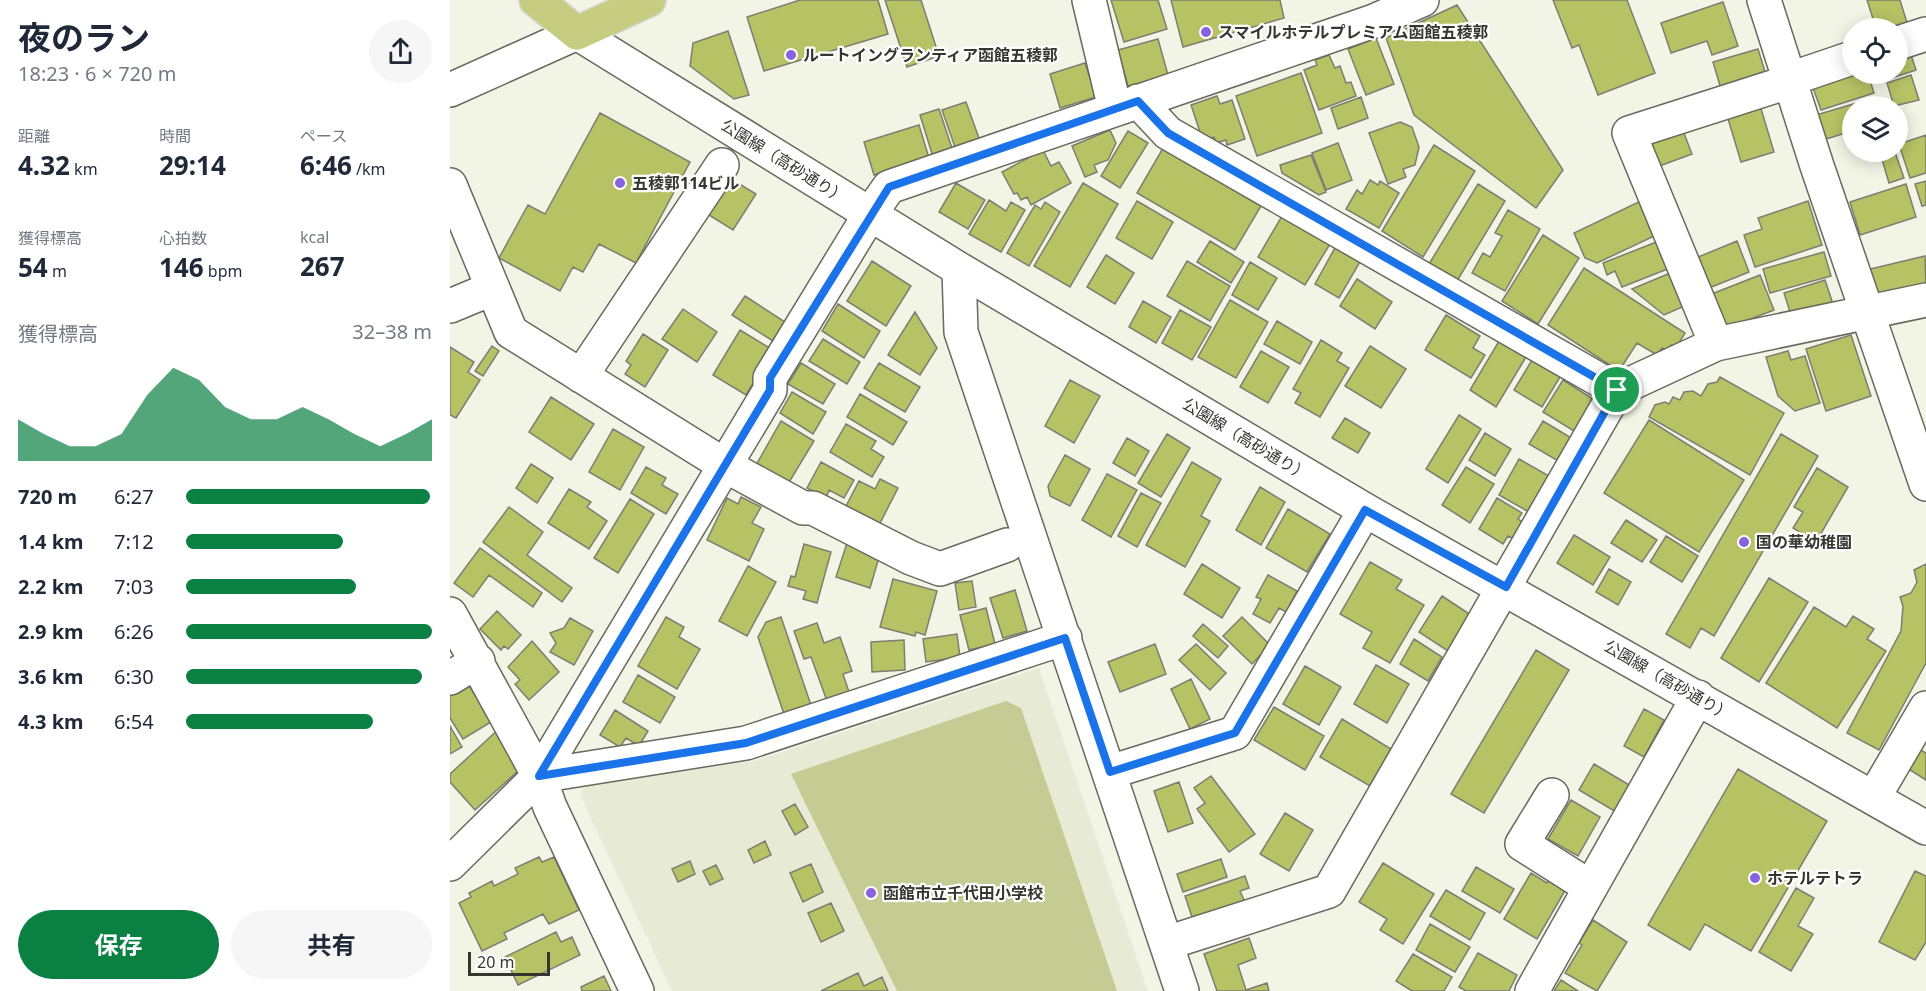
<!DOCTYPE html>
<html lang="ja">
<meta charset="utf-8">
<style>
:root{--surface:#fff;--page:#f6f6f7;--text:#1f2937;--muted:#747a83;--accent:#0b8043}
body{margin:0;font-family:"Noto Sans","Noto Sans JP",sans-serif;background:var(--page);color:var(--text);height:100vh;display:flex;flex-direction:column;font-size:22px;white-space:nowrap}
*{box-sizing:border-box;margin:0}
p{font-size:20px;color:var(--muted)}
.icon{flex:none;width:33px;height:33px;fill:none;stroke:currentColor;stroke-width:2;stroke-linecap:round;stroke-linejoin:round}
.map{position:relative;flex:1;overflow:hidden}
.panel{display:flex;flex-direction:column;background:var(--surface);width:450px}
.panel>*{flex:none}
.buttons{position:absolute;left:1392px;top:18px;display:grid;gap:12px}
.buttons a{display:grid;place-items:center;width:66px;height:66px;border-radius:50%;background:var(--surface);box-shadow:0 3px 15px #0003;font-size:30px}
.scale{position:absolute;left:18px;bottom:15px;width:82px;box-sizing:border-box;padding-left:6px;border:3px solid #353630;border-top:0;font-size:16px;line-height:21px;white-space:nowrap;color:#353630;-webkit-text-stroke:4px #fff;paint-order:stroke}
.pin{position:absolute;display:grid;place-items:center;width:51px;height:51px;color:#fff;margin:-26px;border:3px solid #fff;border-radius:50%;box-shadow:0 2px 6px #0007}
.round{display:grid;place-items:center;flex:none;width:63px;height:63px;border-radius:32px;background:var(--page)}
.headline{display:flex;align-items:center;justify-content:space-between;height:102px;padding:0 18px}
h1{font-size:33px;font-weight:700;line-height:45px}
.metrics{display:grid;grid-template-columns:repeat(3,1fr);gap:9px;height:102px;padding:6px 18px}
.metrics div{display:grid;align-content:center}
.metrics b{font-size:26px;font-weight:700}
.metrics small{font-size:16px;font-weight:400}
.metrics p{font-size:16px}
.chart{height:168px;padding:12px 18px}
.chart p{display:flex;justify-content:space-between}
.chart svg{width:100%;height:108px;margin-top:6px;fill:var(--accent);opacity:.7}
.button{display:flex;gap:12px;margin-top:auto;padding:12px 18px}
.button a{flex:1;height:69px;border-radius:36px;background:var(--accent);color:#fff;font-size:24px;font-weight:700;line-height:69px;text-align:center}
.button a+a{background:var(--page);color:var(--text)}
ul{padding:0 18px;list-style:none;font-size:20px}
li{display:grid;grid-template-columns:96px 72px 1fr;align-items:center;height:45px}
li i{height:15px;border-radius:8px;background:var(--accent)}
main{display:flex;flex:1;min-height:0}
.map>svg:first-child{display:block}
.built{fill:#e7ebd5}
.green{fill:#c4cc94}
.building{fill:#b7c265;stroke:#7b7e71;stroke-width:1.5}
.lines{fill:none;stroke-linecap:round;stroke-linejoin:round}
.minor-casing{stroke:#686a5e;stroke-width:36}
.major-casing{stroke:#d7d7d6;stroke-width:36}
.minor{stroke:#fff;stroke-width:33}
.major{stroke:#c6cd81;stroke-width:33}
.route-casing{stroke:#fff;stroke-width:12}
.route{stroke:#1a73e8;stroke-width:8}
.poi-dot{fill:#8963de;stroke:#fff;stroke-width:2}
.labels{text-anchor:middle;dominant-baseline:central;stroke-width:4.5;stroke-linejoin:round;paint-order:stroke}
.poi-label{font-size:16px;font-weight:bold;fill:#353630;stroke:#fff;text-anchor:start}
.street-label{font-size:16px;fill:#353630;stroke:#fff}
</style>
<main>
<section class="panel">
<div class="headline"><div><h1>夜のラン</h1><p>18:23 · 6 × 720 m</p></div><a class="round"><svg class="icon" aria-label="share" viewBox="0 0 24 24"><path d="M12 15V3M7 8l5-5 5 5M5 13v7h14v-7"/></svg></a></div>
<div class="metrics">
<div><p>距離</p><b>4.32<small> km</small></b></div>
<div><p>時間</p><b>29:14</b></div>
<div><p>ペース</p><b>6:46<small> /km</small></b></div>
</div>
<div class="metrics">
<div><p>獲得標高</p><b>54<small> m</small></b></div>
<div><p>心拍数</p><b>146<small> bpm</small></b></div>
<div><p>kcal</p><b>267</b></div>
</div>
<div class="chart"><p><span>獲得標高</span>32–38 m</p>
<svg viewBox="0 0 160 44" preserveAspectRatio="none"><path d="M0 44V27L10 33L20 38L30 38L40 33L50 17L60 6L70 11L80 22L90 27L100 27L110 22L120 27L130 33L140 38L150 33L160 27V44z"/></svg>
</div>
<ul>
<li><b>720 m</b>6:27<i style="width:99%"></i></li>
<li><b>1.4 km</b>7:12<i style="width:64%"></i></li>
<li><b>2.2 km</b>7:03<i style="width:69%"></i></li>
<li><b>2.9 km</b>6:26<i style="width:100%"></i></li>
<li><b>3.6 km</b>6:30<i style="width:96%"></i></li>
<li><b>4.3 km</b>6:54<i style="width:76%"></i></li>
</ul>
<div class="button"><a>保存</a><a>共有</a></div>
</section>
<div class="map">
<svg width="1476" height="991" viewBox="0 0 1476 991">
<rect width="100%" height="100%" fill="#f2f5e6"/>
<path class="built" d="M589,668l109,323h-476l-92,-196 5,-11 169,-23z"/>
<path class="green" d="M556,701l15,7 96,283h-220l-106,-217z"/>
<path class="building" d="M350,0h78l10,34 -124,37 -17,-54z
M435,0h36l18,56 -32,11z
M661,0h47l9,29 -43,13z
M721,0h109l4,18 -101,29z
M1103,0h74l28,73 -57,22 -19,-50 -7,3z
M1417,0h33l8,26 -32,2z
M1273,2l15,44 -26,9 -5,-14 -36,12 -10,-30z
M1007,5l106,165 -27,38 -122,-93 -28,-77z
M278,31l21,64 -15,4 -44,-33 3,-23z
M926,38l18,46 -28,11 -18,-46z
M708,39l10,36 -40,11 -10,-36z
M1308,49l8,26 -45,14 -8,-27z
M1460,52l6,18 -33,11 -3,-7h18v-18z
M879,55l6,13 5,-2 6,17 5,-1 5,14 -37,14 -15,-40 13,-5 -2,-5z
M635,63l11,34 -36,11 -10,-34z
M851,73l21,60 -65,23 -21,-60z
M1402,74h16l6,19 -53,17 -9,-25z
M1461,75l8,25 -25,6 -7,-23z
M767,96l3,8 12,-4 13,39 -18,6 -1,-5 -10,3 -2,-6 -4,2 -10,-7 -9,-27z
M911,97l7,21 -30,11 -7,-21z
M1427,97l3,9h-28v25l-29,9 -7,-25z
M516,102l14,39 -24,9 -14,-40z
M1309,102l15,50 -33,10 -15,-50z
M489,109l14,42 -20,6 -13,-42z
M150,113l90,49 -54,101 -37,-19 -16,28 -10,-5 -13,24 -61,-33 29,-53 17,9z
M950,122l12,5 7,20 -4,18 -12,4 3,8 -18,7 -19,-51z
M469,125l10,33 -55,17 -10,-33z
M1232,128l10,26 -38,14 -10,-26z
M660,130l6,13 -8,17 -14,5 3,7 -12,5 -13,-31z
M678,131l20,12 -28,45 -19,-12z
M1476,135v38l-16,5 -11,-34z
M888,143l14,37 -26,10 -14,-37z
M984,145l41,26 -52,86 -41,-26z
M713,148l98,58 -26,44 -98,-57z
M593,150l8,16 8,-4 12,21 -40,22 -4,-8 -6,3 -4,-7 -3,1 -12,-22z
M1445,152l9,26 -15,5 -8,-27z
M861,155l15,37 -7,3 -37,-22 -2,-8z
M281,179l25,15 -23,36 -24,-15z
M920,180l8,5 2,-4 19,12 -20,35 -33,-19 11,-19 5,4z
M1476,181v24l-4,1 -7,-22z
M506,183l29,17 -17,29 -29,-17z
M633,183l35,21 -48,83 -36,-21z
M1028,184l27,17 -48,80 -28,-17z
M1456,184l10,33 -56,18 -10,-33z
M1199,197l16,34 -68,32 -12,-5 -11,-25z
M539,200l17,11 5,-9 14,8 -24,42 -32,-18z
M687,201l36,21 -21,37 -36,-21z
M1358,201l14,44 -67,22 -11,-32 18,-6 -4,-11z
M595,202l15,10 -31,54 -22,-13 28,-48 6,4z
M1058,210l32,19 -35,62 -33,-18 11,-20 7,4 12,-21 -7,-3z
M832,216l48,28 -25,41 -47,-28z
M1093,235l36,23 -41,66 -36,-23z
M1214,239l11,27 -53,21 -7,-16 -8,4 -4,-12z
M760,241l34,21 -13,21 -34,-21z
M1287,241l12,31 -45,18 -13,-30z
M886,246l25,14 -22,38 -24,-14z
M1374,252l7,24 -61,17 -7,-24z
M656,255l28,18 -19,31 -28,-17z
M1475,256l1,32 -43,10 -13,-14 -4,-14z
M422,261l39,25 -25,40 -39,-25z
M737,261l43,25 -20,35 -43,-25z
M800,262l27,16 -19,32 -26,-15z
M1134,268l101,65 -9,15 -5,-3 -4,6 -5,-3 -5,7 -20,-12 -18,28 -71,-46z
M1225,271l14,33 -25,11 -32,-26z
M1310,275l14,35 -52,20 -13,-35z
M907,279l35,23 -17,27 -35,-23z
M1375,280l8,24 -41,14 -8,-25z
M295,296l40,26 -12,19 -41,-26z
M780,300l38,22 -32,56 -38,-21z
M693,301l28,16 -15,26 -27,-16z
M388,304l42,27 -16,27 -42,-27z
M233,309l34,23 -20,30 -35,-23z
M730,310l31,17 -19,33 -30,-17z
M465,312l22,36 -17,27 -32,-20z
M996,315l34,21 -7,12 12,7 -14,23 -46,-28z
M827,321l35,21 -12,22 -36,-20z
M290,330l33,20 -27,45 -33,-20z
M193,334l25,16 -23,37 -20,-13 6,-9 -5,-4z
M1401,335l20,61 -45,15 -20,-62z
M373,339l37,23 -13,22 -38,-23z
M871,340l21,13 -5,8 12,7 -29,49 -25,-14 6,-10 -8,-4z
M1049,341l27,16 -30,50 -26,-17z
M42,346l7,5 -16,25 -8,-5z
M920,346l36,23 -25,39 -36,-22z
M0,347l24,15 -6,10 12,8 -24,38 -6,-3z
M811,351l28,16 -21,36 -28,-16z
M1338,351l3,9 14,-4 15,47 -25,8 -17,-15 -12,-39z
M1082,360l28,17 -18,30 -28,-17z
M351,363l34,21 -12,20 -35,-20z
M429,363l41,24 -15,25 -41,-24z
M1270,377l64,36 -34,62 -101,-58 6,-12 10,-3 4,2 4,-7 7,3 4,-8 9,-1 8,5 7,-12 9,-2z
M620,380l30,16 -26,47 -29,-17z
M1113,380l30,19 -19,32 -31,-19z
M342,392l34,20 -13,22 -33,-21z
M410,394l47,28 -14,23 -46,-28z
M101,397l43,27 -23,36 -42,-28z
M1009,415l22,14 -33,54 -22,-14z
M895,418l25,15 -12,20 -26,-15z
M1199,420l95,60 -45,72 -95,-59z
M331,421l33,20 -26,43 -32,-19z
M1093,421l30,18 -13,23 -31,-18z
M396,424l30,17 -5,8 13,8 -12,20 -42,-25z
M163,429l31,18 -24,43 -31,-18z
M1035,433l26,16 -16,27 -26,-16z
M717,434l23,14 -29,49 -23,-14z
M1331,434l37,22 -104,180 -13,-8 -11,20 -24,-14z
M677,438l22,13 -14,25 -22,-13z
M615,455l25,14 -20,37 -20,-10 -2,-10z
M1069,459l30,17 -20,36 -30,-17z
M371,462l33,18 -10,18 -15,-8 -3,8 -19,-10z
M742,462l29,17 -20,37 9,5 -25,46 -39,-22z
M81,464l22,14 -16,25 -21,-15z
M196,467l20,11 -4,7 16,9 -12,20 -35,-21z
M1016,467l28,17 -24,39 -28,-18z
M1367,468l31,19 -32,55 -23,-14 10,-16 -9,-5z
M657,474l30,16 -26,47 -29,-17z
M430,479l18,9 -20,39 -34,-17 15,-29 16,8z
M810,487l25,15 -24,43 -25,-15z
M119,489l22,13 -4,5 20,14 -18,28 -41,-26z
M691,493l20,10 -24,44 -19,-11z
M291,497l20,10 -9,16 12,6 -15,32 -42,-21 20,-42 11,6z
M1047,498l25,15 -4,6 6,4 -10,16 -6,-3 -5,8 -24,-15z
M180,499l24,15 -36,59 -24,-15z
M59,507l34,25 -16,23 45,33 -10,14 -79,-60z
M838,509l42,25 -23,38 -41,-24z
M1176,520l31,20 -15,22 -31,-19z
M1124,535l36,22 -17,28 -36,-22z
M1216,536l32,20 -16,26 -32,-20z
M397,543l33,11 -10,34 -34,-11z
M354,544l27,8 -14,51 -14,-4 3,-8 -18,-5 3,-10 4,1z
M30,548l62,45 -9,14 -44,-32 -16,22 -19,-14z
M920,562l32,18 -6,9 28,16 -34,58 -27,-15 9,-16 -32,-18z
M752,564l38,24 -18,30 -38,-24z
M1476,564v99l-47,87 -32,-17 54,-102 2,-25 -3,-9 11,-4 6,-11 -3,-12z
M298,566l28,16 -29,54 -28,-15z
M1159,569l22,13 -13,23 -22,-13z
M818,575l29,16 -11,21 -7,-4 -9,15 -17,-9 8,-15 -5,-2z
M1319,578l39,24 -49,80 -38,-24z
M443,579l44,12 -12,44 -9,-3 -1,4 -35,-9z
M522,581l4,26 -17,3 -4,-27z
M565,590l12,41 -24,7 -13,-40z
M992,596l32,21 -23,36 -32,-21z
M1364,607l32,20 7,-11 21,13 -7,10 19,12 -49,77 -71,-45z
M536,608l9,36 -26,6 -9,-35z
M47,611l24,24 -13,14 -4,-3 -3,4 -21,-21z
M216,617l18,10 -5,10 21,12 -23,40 -39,-23z
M331,617l31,91 -27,9 -27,-80 8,-15z
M792,617l28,28 -18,19 -29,-28z
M120,618l23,13 -19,34 -24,-13 6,-9 -6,-10 14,-5z
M367,623l7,20 16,-6 12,34 -9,3 6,18 -22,9 -16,-44 -7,2 -10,-28z
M753,624l25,22 -10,12 -25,-22z
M507,634l3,23 -34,5 -3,-23z
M964,639l28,18 -14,24 -28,-17z
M454,640l1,30 -33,2 -1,-30z
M82,641l27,31 -30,28 -14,-16 5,-4 -12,-13z
M705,644l11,30 -46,18 -12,-30z
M746,644l30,29 -16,17 -31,-30z
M1086,650l33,20 -85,143 -33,-19z
M926,665l33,19 -22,39 -33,-19z
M855,666l36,21 -22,38 -36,-21z
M188,675l37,22 -15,26 -37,-21z
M741,679l19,40 -20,10 -19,-40z
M16,680l25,42 -28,17 -13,-21v-28z
M824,707l50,29 -19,34 -51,-30z
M1194,709l20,11 -20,37 -20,-11z
M165,710l33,21 -9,15 -13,-8 -6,9 -20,-12z
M892,719l49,30 -21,37 -50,-29z
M0,726l12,21 -12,7z
M51,727l17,44 -43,39 -25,-28v-8z
M1469,749l7,4v27l-19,-12z
M1144,764l37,22 -15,26 -37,-22z
M1288,769l89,52 -76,130 -46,-27 -15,26 -42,-25z
M761,776l44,58 -26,18 -32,-43 8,-6 -11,-15z
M729,782l14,41 -25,9 -14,-41z
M1121,800l29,17 -22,39 -30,-17z
M345,804l13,23 -13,8 -13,-24z
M835,813l28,17 -24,41 -29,-17z
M315,841l6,14 -17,8 -6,-13z
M89,857l3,5 12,-5 25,53 -30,14 -6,-10 -39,19 3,6 -25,12 -23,-48 12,-6 -2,-4 23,-12 2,5 24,-12 -3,-6z
M771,859l6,18 -44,15 -6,-18z
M240,861l5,13 -17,8 -6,-13z
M933,863l51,31 -31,50 -23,-14 7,-11 -28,-17z
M361,864l12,28 -20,10 -13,-29z
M266,865l7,14 -13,6 -7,-14z
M1026,867l38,22 -14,24 -38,-22z
M1465,871l11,5v66l-11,18 -36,-18z
M1104,872l16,10 -33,57 -33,-20 27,-46 16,10z
M795,876l4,12 -9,3 5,11 -52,18 -8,-24z
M1346,888l18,10 -16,28 15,8 -22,37 -32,-19z
M996,890l39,23 -15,27 -40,-24z
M381,903l13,28 -23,11 -13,-29z
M1143,920l34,22 -30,49 -32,-18 17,-28 -3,-2z
M980,924l40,23 -15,25 -39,-22z
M106,932l5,10 11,-5 8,18 -62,30 -13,-28z
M799,938l7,20 -18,7 8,25 21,-7 2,8h-52l-13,-37z
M1028,953l39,22 -8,16h-43l-7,-4z
M963,954l39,23 -8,14h-32l-16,-10z
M408,973l6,13 18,-9 6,14h-67z
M154,976l7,15h-29l-1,-4z
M1111,980l17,11h-24z"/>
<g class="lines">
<g class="minor-casing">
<path id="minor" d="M639,0l26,109
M1314,0l53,166 109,318
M1448,43l28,-9
M1340,79l62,-21
M0,90l127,-57 382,236 406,241 561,318
M688,101l30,32 449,257
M0,185l61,147 215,134 77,42h10l98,50 29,11 67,-24
M509,269l2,63 221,659
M0,306l41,-17
M1266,344l-87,-211 147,-47
M131,376l141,-211
M0,614l89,162 11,31 87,184
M0,678l28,-17
M660,772l125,-39 130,-223
M89,776l207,-33 319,-105
M1102,795l-30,49 68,43
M1424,797l52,-89
M0,864l89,-88 231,-386v-12l100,-164 19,-27 485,-166 48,-21
M717,943l162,-52 288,-501 99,-46 210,-44
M1082,991l166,-294"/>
</g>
<g class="major-casing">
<path id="major" d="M86,0l41,33 72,-33"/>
</g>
<use href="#minor" class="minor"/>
<use href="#major" class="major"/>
</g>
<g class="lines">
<g class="route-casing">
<path id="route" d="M688,101l30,32 449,257 -111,197 -141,-77 -130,223 -125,39 -45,-134 -319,105 -207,33 231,-386v-12l119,-191z"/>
</g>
<use href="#route" class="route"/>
</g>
<g class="poi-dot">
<circle cx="756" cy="32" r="6"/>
<circle cx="341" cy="55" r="6"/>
<circle cx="170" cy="183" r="6"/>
<circle cx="1294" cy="542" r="6"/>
<circle cx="1305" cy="878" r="6"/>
<circle cx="421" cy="893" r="6"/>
</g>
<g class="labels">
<g class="poi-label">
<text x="768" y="32">スマイルホテルプレミアム函館五稜郭</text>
<text x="353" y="55">ルートイングランティア函館五稜郭</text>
<text x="182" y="183">五稜郭114ビル</text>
<text x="1306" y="542">国の華幼稚園</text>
<text x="1317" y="878">ホテルテトラ</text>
<text x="433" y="893">函館市立千代田小学校</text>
</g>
<g class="street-label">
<text transform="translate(334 161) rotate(32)">公園線（高砂通り）</text>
<text transform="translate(796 439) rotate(31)">公園線（高砂通り）</text>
<text transform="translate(1218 680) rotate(30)">公園線（高砂通り）</text>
</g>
</g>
</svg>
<div class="buttons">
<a><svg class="icon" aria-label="locate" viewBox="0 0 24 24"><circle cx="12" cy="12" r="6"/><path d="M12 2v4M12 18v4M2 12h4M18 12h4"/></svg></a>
<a><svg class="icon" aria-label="layers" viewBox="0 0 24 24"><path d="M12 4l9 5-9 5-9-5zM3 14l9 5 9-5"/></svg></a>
</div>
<div class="scale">20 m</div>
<div class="pin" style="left:1167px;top:390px;background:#1e9e55"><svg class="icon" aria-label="arrive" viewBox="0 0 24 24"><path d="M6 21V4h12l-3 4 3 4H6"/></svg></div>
</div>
</main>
